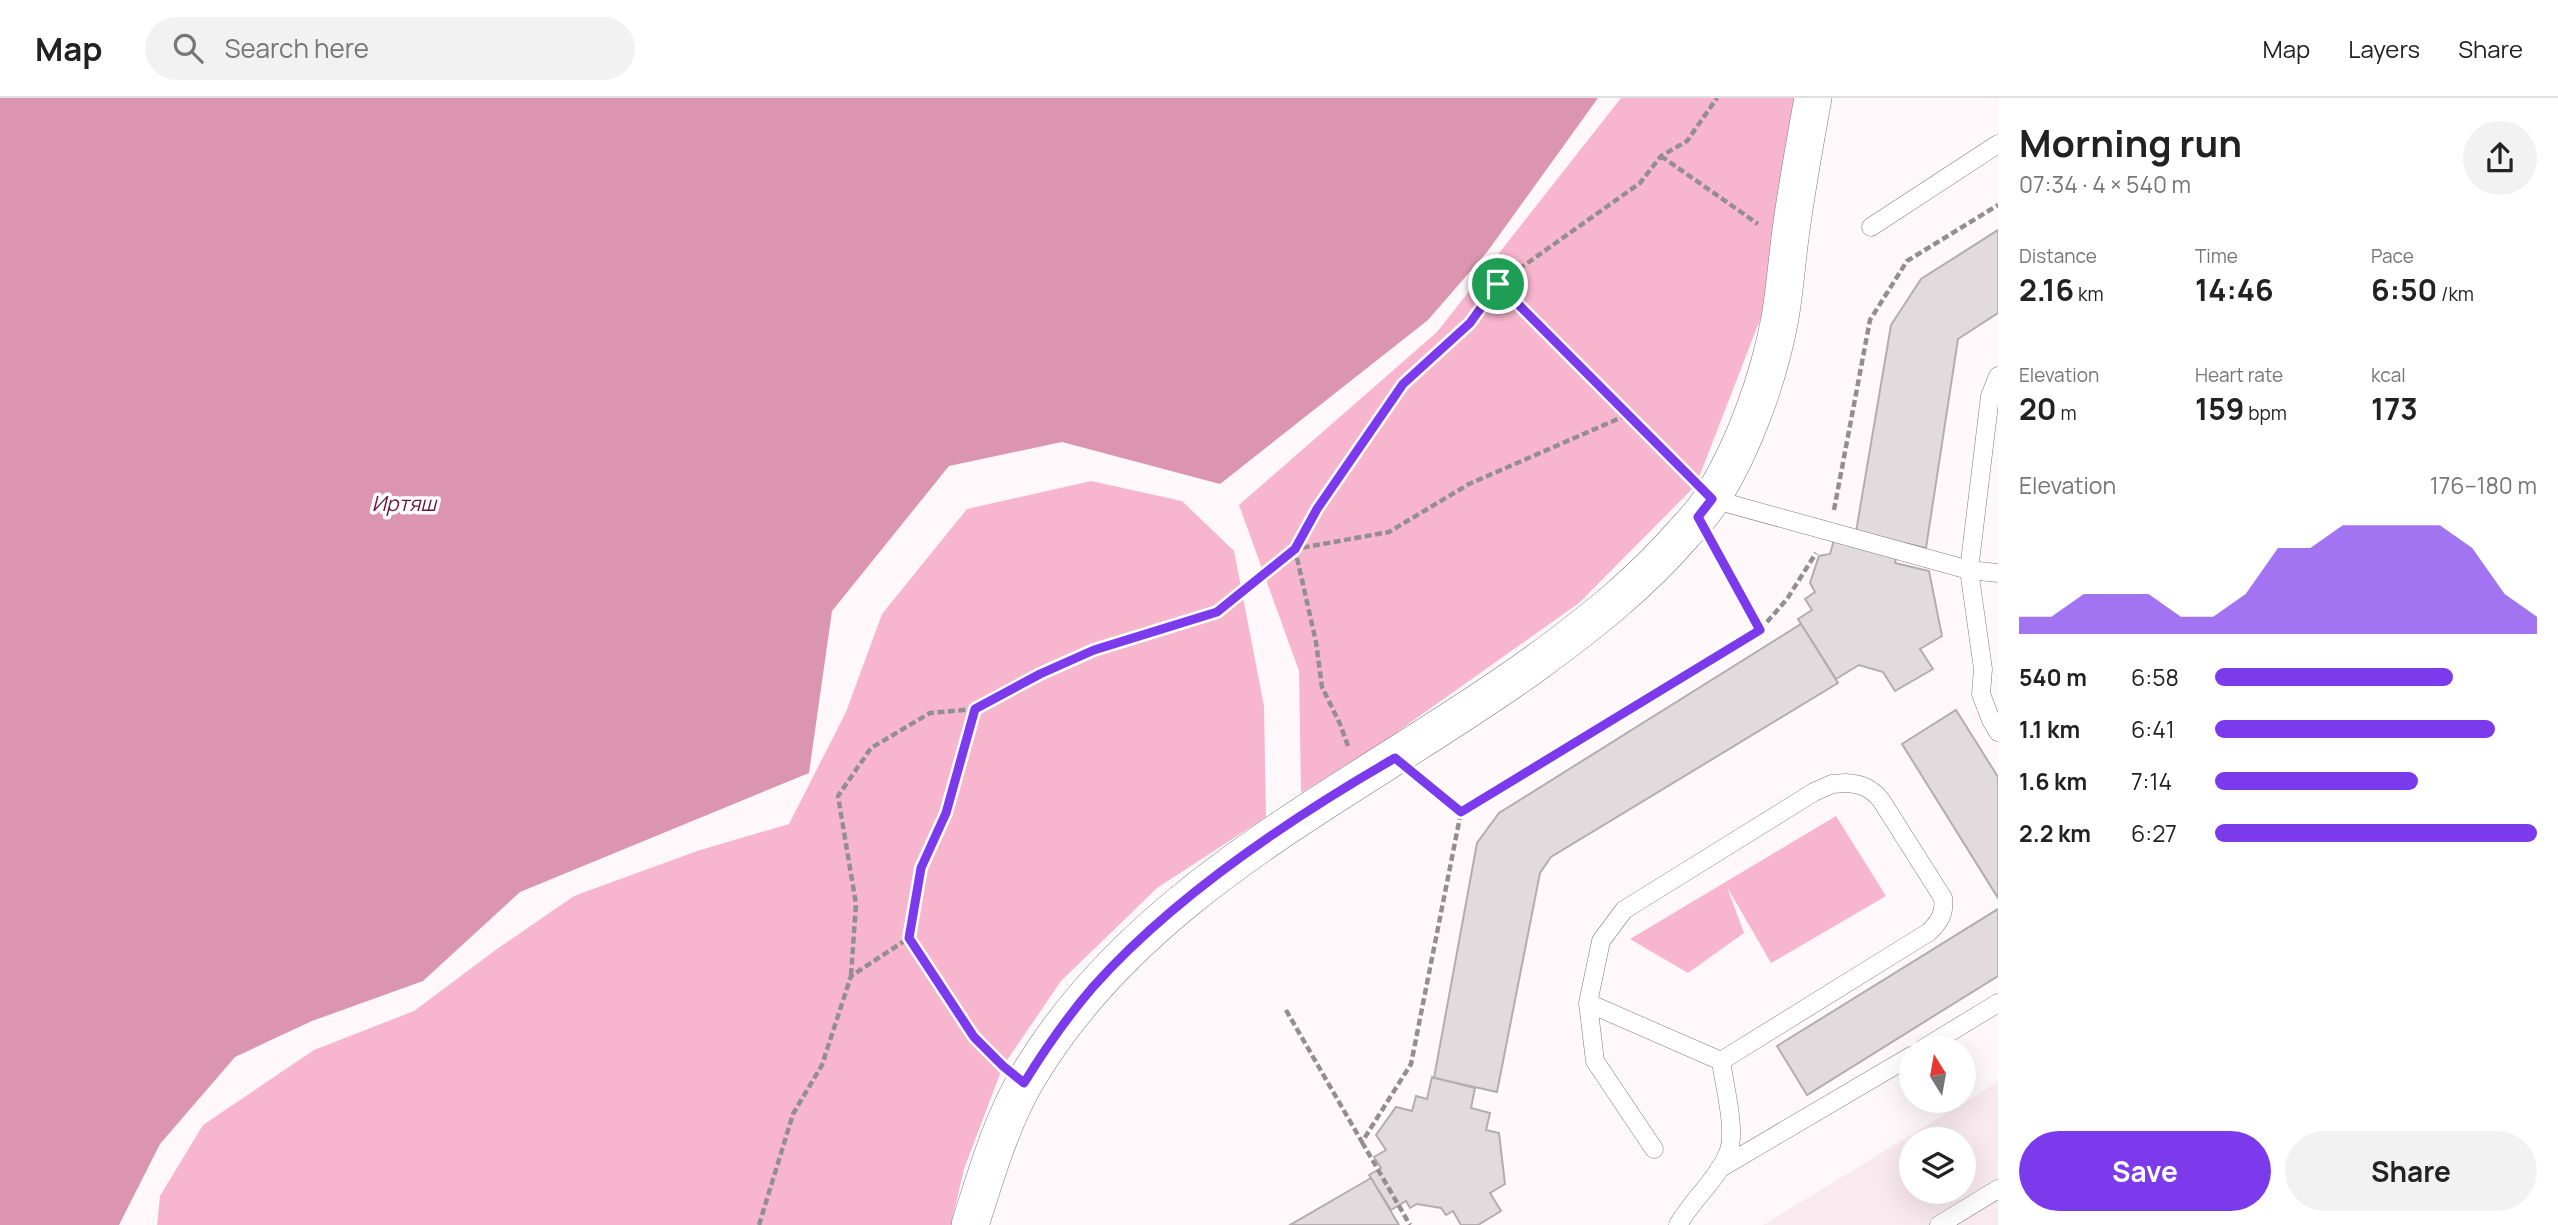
<!DOCTYPE html>
<meta charset="utf-8">
<style>
:root{--surface:#fff;--page:#f2f2f2;--text:#222;--muted:#767676;--line:#e0e0e0;--accent:#7c3aed}
body{margin:0;font-family:Manrope,sans-serif;background:var(--page);color:var(--text);height:100vh;display:flex;flex-direction:column;font-size:26px;white-space:nowrap}
*{box-sizing:border-box;margin:0}
p{font-size:23px;color:var(--muted)}
.icon{flex:none;width:38px;height:38px;fill:none;stroke:currentColor;stroke-width:2;stroke-linecap:round;stroke-linejoin:round}
.map{position:relative;flex:1;overflow:hidden}
.panel{display:flex;flex-direction:column;background:var(--surface);width:560px}
.panel>*{flex:none}
.needle{width:46px;rotate:349deg}
.controls{position:absolute;left:1899px;top:938px;display:grid;gap:14px}
.controls a{display:grid;place-items:center;width:77px;height:77px;border-radius:50%;background:var(--surface);box-shadow:0 7px 28px #0002;font-size:35px}
.pin{position:absolute;display:grid;place-items:center;width:60px;height:60px;color:#fff;margin:-30px;border:4px solid #fff;border-radius:50%;box-shadow:0 2px 7px #0007}
.round{display:grid;place-items:center;flex:none;width:74px;height:74px;border-radius:37px;background:var(--page)}
.overview{display:flex;align-items:center;justify-content:space-between;height:119px;padding:0 21px}
h1{font-size:38px;font-weight:700;line-height:52px}
.stats{display:grid;grid-template-columns:repeat(3,1fr);gap:10px;height:119px;padding:7px 21px}
.stats div{display:grid;align-content:center}
.stats b{font-size:30px;font-weight:700}
.stats small{font-size:19px;font-weight:400}
.stats p{font-size:19px}
.chart{height:196px;padding:14px 21px}
.chart p{display:flex;justify-content:space-between}
.chart svg{width:100%;height:126px;margin-top:7px;fill:var(--accent);opacity:.7}
.action{display:flex;gap:14px;margin-top:auto;padding:14px 21px}
.action a{flex:1;height:80px;border-radius:42px;background:var(--accent);color:#fff;font-size:28px;font-weight:700;line-height:80px;text-align:center}
.action a+a{background:var(--page);color:var(--text)}
ul{padding:0 21px;list-style:none;font-size:23px}
li{display:grid;grid-template-columns:112px 84px 1fr;align-items:center;height:52px}
li i{height:18px;border-radius:9px;background:var(--accent)}
header{display:flex;align-items:center;gap:42px;box-sizing:border-box;height:98px;padding:0 35px;background:var(--surface);border-bottom:2px solid var(--line)}
header strong{font-size:33px}
nav{display:flex;gap:38px;margin-inline-start:auto;font-size:24px}
.search{width:490px;height:63px;background:var(--page);display:flex;align-items:center;gap:18px;box-sizing:border-box;padding:0 24px;border-radius:38px;color:var(--muted);font-size:26px}
main{display:flex;flex:1;min-height:0}
.map>svg:first-child{display:block}
.built{fill:#f9eaef;fill-rule:evenodd}
.green{fill:#f8b5ce}
.water{fill:#db95af}
.building{fill:#e1dbdd;stroke:#b3adaf;stroke-width:2}
.lines{fill:none;stroke-linecap:round;stroke-linejoin:round}
.lane-casing{stroke:#817b7d;stroke-width:19}
.street-casing{stroke:#817b7d;stroke-width:38}
.path{stroke:#938f91;stroke-width:4.5;stroke-dasharray:7 3.5;stroke-linecap:butt}
.lane{stroke:#fff;stroke-width:18}
.street{stroke:#fff;stroke-width:37}
.route-casing{stroke:#fff;stroke-width:14}
.route{stroke:#7c3aed;stroke-width:9}
.labels{text-anchor:middle;dominant-baseline:central;stroke-width:7;stroke-linejoin:round;paint-order:stroke}
.water-label{font-size:21px;font-style:italic;fill:#69173f;stroke:#fff}
</style>
<header>
<strong>Map</strong>
<div class="search"><svg class="icon" aria-label="search" viewBox="0 0 24 24"><circle cx="10" cy="10" r="6"/><path d="M15 15l6 6"/></svg>Search here</div>
<nav><a>Map</a><a>Layers</a><a>Share</a></nav>
</header>
<main>
<div class="map">
<svg width="1998" height="1127" viewBox="0 0 1998 1127">
<rect width="100%" height="100%" fill="#fff8fa"/>
<path class="built" d="M1998,984v143h-235zM1911,1041h53v53h-53z"/>
<path class="green" d="M1621,0h183l-36,201 -72,186 -117,118 -196,139 -82,51 -2,-122 -60,-166 198,-173z
M1091,383l91,20 52,50 30,155 2,111 -109,71 -96,93 -58,85 -39,103 -13,56h-794l3,-29 43,-71 111,-75 100,-39 83,-62 77,-53 123,-45 92,-27 57,-112 36,-98 85,-105z
M1836,718l50,80 -115,67 -44,-76 17,46 -56,40 -58,-34z"/>
<path class="water" d="M0,0h1598l-111,154 -59,68 -208,164 -158,-42 -113,24 -117,145 -23,162 -289,119 -97,89 -111,40 -77,36 -75,87 -41,81h-119z"/>
<path class="building" d="M1998,132v83l-40,26 -32,209 -70,-16 35,-207 30,-46z
M1851,432l49,12 -5,21 34,8 13,65 -22,13 13,20 -38,22 -12,-19 -24,-7 -23,14 -38,-60 14,-9 -7,-11 10,-7 -5,-9 9,-27 11,-2 4,-14z
M1801,526l37,59 -287,174 -11,16 -43,219 -63,-14 43,-235 22,-30z
M1956,612l42,67v121l-96,-154z
M1998,811v67l-191,119 -30,-49z
M1432,979l43,11 -4,20 19,5 -4,17 13,3 6,51 -15,9 11,18 -23,14h-17l-8,-14 -7,4 -5,-7 -24,-4 -7,4 -4,-7 -15,9 -22,-35 12,-7 -7,-11 12,-7 -10,-15 20,-28 16,4 4,-15 11,3z
M1371,1080l28,47h-109z"/>
<g class="lines">
<g class="lane-casing">
<path id="lane" d="M1871,129l127,-83
M1998,278l-8,20 -21,174 14,99 -2,25 10,26 7,12
M1712,401l257,71 29,3
M1846,685c16,1 25,5 35,17l62,98c2,15 -3,23 -14,34l-208,129 -133,-58 13,-62 23,-31 190,-118 18,-8z
M1588,905l7,58 59,88
M1924,950l74,-45
M1719,1071l192,-113
M1678,1127c14,-25 39,-45 50,-72 9,-21 -4,-69 -7,-92
M1939,1127l59,-36"/>
</g>
<g class="street-casing">
<path id="street" d="M970,1127c16,-49 30,-100 56,-145 114,-195 332,-289 507,-415 55,-40 107,-81 151,-132 10,-11 21,-22 28,-35 32,-51 57,-120 68,-180 5,-29 7,-59 11,-88 6,-44 14,-88 22,-132"/>
</g>
<path class="path" d="M1661,58l97,68
M1498,186l188,191
M1834,412l36,-190 37,-59 91,-56
M1760,532l27,-31 29,-46
M1348,648l-8,-22 -18,-37 -6,-45 -21,-93 22,-39 86,-126 67,-61 28,-39 142,-101 21,-27 26,-15 30,-43
M1421,682l40,32 299,-182 -44,-82
M909,840l65,99 25,26
M851,877l5,-71 -18,-108 33,-48 59,-35 45,-4
M1286,912l76,132 49,-78 50,-252
M1362,1044l48,83
M759,1127l34,-111 29,-49 29,-89 58,-38 12,-70 25,-55 29,-104 65,-35 54,-23 123,-39 78,-63 94,-17 80,-48 158,-69"/>
<use href="#lane" class="lane"/>
<use href="#street" class="street"/>
</g>
<g class="lines">
<g class="route-casing">
<path id="route" d="M1498,186l214,215 -14,18 62,113 -299,182 -66,-54c-104,60 -222,139 -302,229 -26,30 -48,62 -69,96l-21,-17 -29,-29 -65,-99 12,-70 25,-55 29,-104 65,-35 54,-24 123,-38 78,-63 22,-40 86,-125 67,-61z"/>
</g>
<use href="#route" class="route"/>
</g>
<g class="labels">
<g class="water-label">
<text x="404" y="405">Иртяш</text>
</g>
</g>
</svg>
<div class="controls">
<a><svg class="needle" viewBox="-14 -14 28 28"><path d="M0-13l5 13h-10z" fill="#e53935"/><path d="M0 13l5-13h-10z" fill="#767676"/></svg></a>
<a><svg class="icon" aria-label="layers" viewBox="0 0 24 24"><path d="M12 4l9 5-9 5-9-5zM3 14l9 5 9-5"/></svg></a>
</div>
<div class="pin" style="left:1498px;top:186px;background:#1e9e55"><svg class="icon" aria-label="arrive" viewBox="0 0 24 24"><path d="M6 21V4h12l-3 4 3 4H6"/></svg></div>
</div>
<section class="panel">
<div class="overview"><div><h1>Morning run</h1><p>07:34 · 4 × 540 m</p></div><a class="round"><svg class="icon" aria-label="share" viewBox="0 0 24 24"><path d="M12 15V3M7 8l5-5 5 5M5 13v7h14v-7"/></svg></a></div>
<div class="stats">
<div><p>Distance</p><b>2.16<small> km</small></b></div>
<div><p>Time</p><b>14:46</b></div>
<div><p>Pace</p><b>6:50<small> /km</small></b></div>
</div>
<div class="stats">
<div><p>Elevation</p><b>20<small> m</small></b></div>
<div><p>Heart rate</p><b>159<small> bpm</small></b></div>
<div><p>kcal</p><b>173</b></div>
</div>
<div class="chart"><p><span>Elevation</span>176–180 m</p>
<svg viewBox="0 0 160 44" preserveAspectRatio="none"><path d="M0 44V38L10 38L20 30L30 30L40 30L50 38L60 38L70 30L80 14L90 14L100 6L110 6L120 6L130 6L140 14L150 30L160 38V44z"/></svg>
</div>
<ul>
<li><b>540 m</b>6:58<i style="width:74%"></i></li>
<li><b>1.1 km</b>6:41<i style="width:87%"></i></li>
<li><b>1.6 km</b>7:14<i style="width:63%"></i></li>
<li><b>2.2 km</b>6:27<i style="width:100%"></i></li>
</ul>
<div class="action"><a>Save</a><a>Share</a></div>
</section>
</main>
